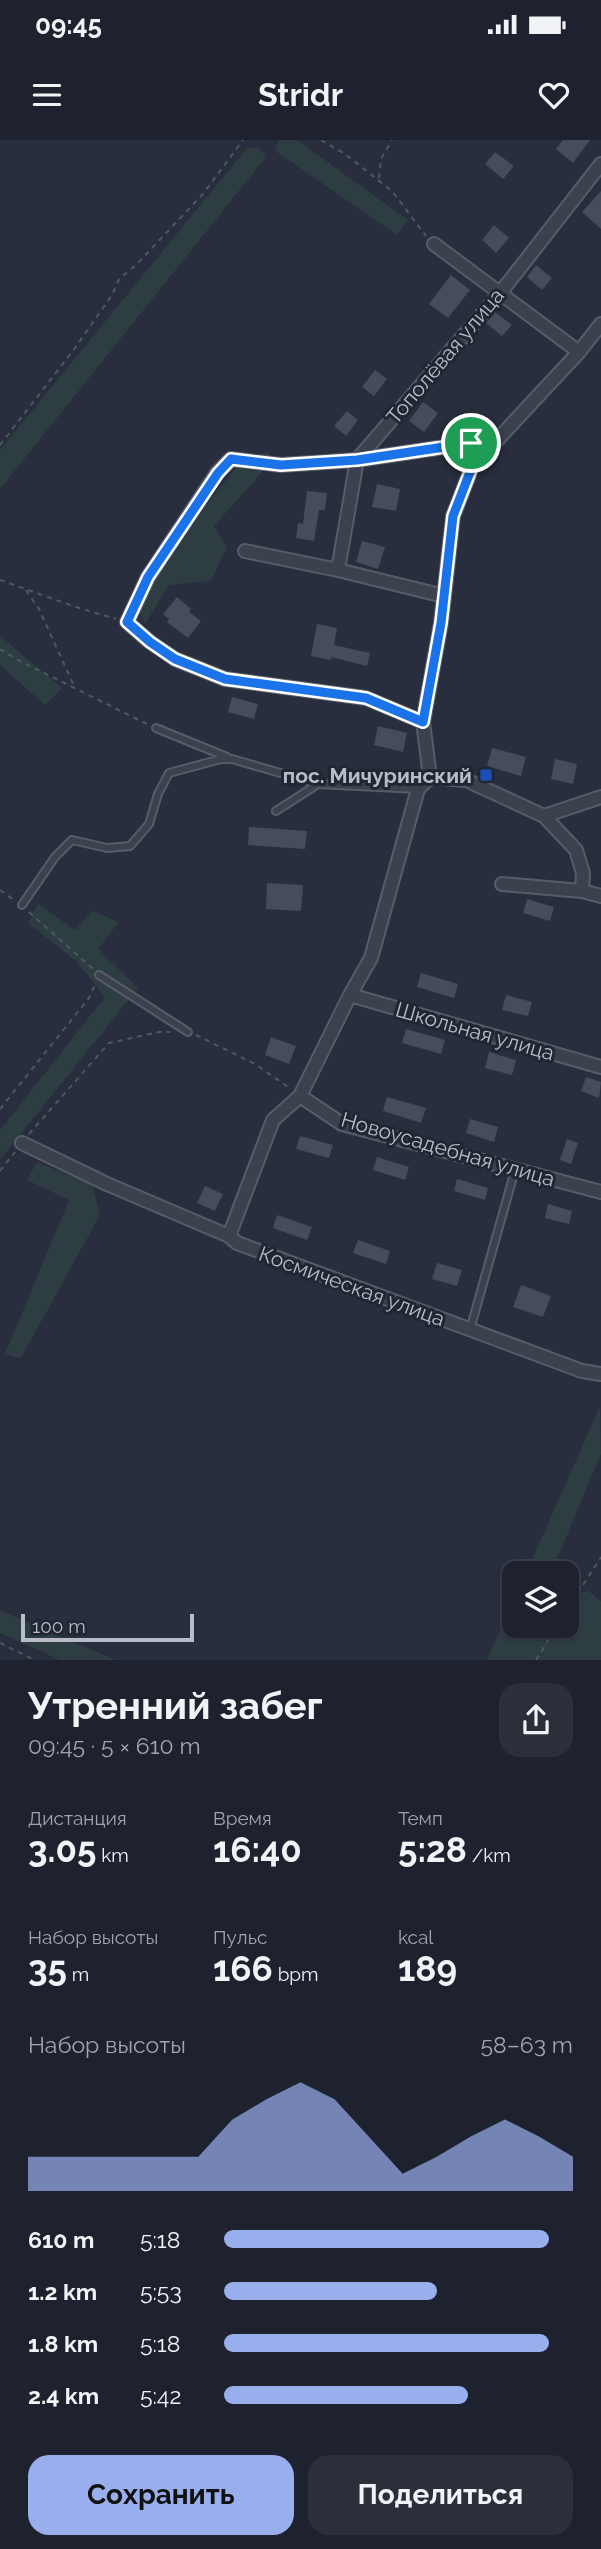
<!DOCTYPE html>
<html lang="ru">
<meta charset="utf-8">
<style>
:root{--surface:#1e222e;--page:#2b2f3a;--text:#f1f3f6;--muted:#a1a4aa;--line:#3c3f4a;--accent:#99aeed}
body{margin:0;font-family:Raleway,sans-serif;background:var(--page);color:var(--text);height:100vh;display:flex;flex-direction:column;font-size:26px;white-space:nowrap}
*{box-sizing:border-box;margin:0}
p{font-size:23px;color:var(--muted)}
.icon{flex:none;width:38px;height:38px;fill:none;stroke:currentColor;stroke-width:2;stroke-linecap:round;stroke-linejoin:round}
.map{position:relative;height:1520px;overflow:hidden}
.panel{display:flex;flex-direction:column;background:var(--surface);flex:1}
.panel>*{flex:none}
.controls{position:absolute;left:502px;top:1421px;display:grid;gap:14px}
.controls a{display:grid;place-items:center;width:77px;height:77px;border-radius:14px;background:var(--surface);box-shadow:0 2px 5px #0004,0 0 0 2px var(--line);font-size:35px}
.scale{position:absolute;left:21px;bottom:18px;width:173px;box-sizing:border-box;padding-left:7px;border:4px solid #b8bcc8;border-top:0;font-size:19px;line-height:24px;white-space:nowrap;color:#b8bcc8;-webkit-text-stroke:5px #212633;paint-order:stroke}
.pin{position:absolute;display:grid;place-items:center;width:60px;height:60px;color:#fff;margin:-30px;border:4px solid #fff;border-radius:50%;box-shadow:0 2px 7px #0007}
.round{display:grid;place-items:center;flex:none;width:74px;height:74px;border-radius:21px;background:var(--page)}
.headline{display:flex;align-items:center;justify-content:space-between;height:119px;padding:0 28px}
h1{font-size:38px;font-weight:700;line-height:52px}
.metrics{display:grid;grid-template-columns:repeat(3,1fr);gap:10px;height:119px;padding:7px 28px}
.metrics div{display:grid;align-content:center}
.metrics b{font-size:35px;font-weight:700}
.metrics small{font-size:19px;font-weight:400}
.metrics p{font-size:19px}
.chart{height:196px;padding:14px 28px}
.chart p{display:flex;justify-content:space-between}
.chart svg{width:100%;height:126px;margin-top:7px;fill:var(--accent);opacity:.7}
.primary-button{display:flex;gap:14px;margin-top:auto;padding:14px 28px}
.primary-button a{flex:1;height:80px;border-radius:21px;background:var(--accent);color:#111;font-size:28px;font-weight:700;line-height:80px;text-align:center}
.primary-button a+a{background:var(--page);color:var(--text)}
ul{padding:0 28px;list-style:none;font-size:23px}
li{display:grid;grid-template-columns:112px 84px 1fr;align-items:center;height:52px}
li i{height:18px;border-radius:9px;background:var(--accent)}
.status{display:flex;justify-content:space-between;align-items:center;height:49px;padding:0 35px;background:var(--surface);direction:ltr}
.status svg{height:19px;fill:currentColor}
header{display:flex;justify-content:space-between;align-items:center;height:91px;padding:0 28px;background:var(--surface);font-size:32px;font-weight:700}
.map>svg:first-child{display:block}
.green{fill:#2d3d42}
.building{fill:#454c5c}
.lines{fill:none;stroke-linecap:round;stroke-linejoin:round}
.service-casing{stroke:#575c68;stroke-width:10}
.minor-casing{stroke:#575c68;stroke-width:16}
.path{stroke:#4c5a60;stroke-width:2;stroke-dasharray:5 5;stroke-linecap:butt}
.service{stroke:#3c414e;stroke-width:6}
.minor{stroke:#3c414e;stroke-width:12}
.route-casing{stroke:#fff;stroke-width:14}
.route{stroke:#1a73e8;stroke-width:9}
.transit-dot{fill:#1a4fb4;stroke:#212633;stroke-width:2.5}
.labels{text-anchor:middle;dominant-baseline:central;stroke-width:6;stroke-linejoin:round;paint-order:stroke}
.street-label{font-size:21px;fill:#b8bcc8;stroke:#212633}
.poi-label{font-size:21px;font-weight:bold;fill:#b8bcc8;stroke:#212633;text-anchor:end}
</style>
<div class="status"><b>09:45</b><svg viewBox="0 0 49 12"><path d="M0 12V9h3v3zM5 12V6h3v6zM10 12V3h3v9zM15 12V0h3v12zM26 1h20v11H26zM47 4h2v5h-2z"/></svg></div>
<header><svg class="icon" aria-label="menu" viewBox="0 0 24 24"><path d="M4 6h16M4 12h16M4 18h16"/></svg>Stridr<svg class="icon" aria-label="heart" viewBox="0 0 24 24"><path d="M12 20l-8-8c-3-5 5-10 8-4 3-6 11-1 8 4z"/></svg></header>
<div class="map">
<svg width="601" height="1520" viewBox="0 0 601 1520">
<rect width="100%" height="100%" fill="#282e3d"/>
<path class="green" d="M279,0h18l111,80 -11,15 -123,-85z
M259,7l7,10 -266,332v-39l247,-302z
M269,312l3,9 -58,65 13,21 -16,34 -42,4 -24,39 -10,-21 -1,-12 109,-131z
M0,496l62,52 -17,17 -45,-40z
M38,764l37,26 18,-19 26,11 -21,27 40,39 -138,172v-30l105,-133 -28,-35 -49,-39z
M37,1022l55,23 8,30 -79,143 -16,-4 64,-154 -42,-20z
M600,1266l1,48 -50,119h-25z
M588,1451l13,10v59h-114l27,-61v27h53v-30z
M0,1470l116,50h-56l-60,-27z"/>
<path class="building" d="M563,0h27l-17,23 -17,-14z
M495,12l19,14 -11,13 -18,-15z
M601,51v38l-19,-17z
M494,85l15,13 -13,15 -14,-13z
M536,125l16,13 -10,12 -15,-13z
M451,135l19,15 -22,28 -19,-14z
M495,172l17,13 -10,11 -16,-13z
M375,230l12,9 -13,17 -12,-9z
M423,262l15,11 -14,19 -15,-11z
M347,271l11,9 -12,16 -12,-10z
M377,344l23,5 -4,22 -24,-4z
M307,351l20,2 -2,17h-6l-5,31 -18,-3 2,-15 5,1z
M362,401l23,6 -7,22 -22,-7z
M177,457l14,12 -2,3 12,9 -13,17 -21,-16 2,-3 -6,-5z
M317,484l20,4 -3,17 36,8 -3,13 -36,-9v3l-20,-4z
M232,557l26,7 -4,15 -26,-7z
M378,586l29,7 -4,19 -29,-7z
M492,608l34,9 -5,19 -34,-10z
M555,619l22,5 -4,20 -22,-5z
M249,687l58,4 -2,18 -57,-4z
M267,743l36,2 -2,26 -35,-2z
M527,759l27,8 -4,14 -27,-8z
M421,833l37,11 -4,14 -37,-11z
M506,855l26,7 -4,14 -26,-6z
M406,889l39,11 -4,14 -39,-11z
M271,897l25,9 -7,18 -24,-9z
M489,912l27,8 -4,15 -27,-7z
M586,937l15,5 -2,16 -18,-7z
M387,957l39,11 -5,15 -38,-12z
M470,979l28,8 -4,15 -28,-9z
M300,996l33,9 -4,13 -33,-9z
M567,999l11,4 -7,21 -11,-4z
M377,1017l32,10 -4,13 -32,-10z
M457,1039l31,9 -3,12 -31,-9z
M205,1046l18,8 -8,17 -18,-8z
M548,1064l24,7 -3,13 -24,-6z
M277,1075l35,12 -5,13 -34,-12z
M358,1100l32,11 -4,13 -33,-11z
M437,1123l25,7 -5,16 -25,-7z
M521,1145l30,11 -8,21 -30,-10z"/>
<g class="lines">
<g class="service-casing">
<path id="service" d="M156,588l71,29
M276,671l42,-27 100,5
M22,765l33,-48 17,-17 35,8 23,-2 19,-22 9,-30 11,-21 52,-14h11l86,25
M99,835l89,57
M470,1190l45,-160"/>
</g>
<g class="minor-casing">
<path id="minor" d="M434,104l145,108
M245,411l93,19 106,26
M338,430l19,-110 144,-168 100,-128
M423,582l-57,-24 -141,-19 -50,-20 -25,-17 -23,-20 21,-45 69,-104 14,-14 50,6 76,-5 114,-17 16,8
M430,637l-7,-55 18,-99 12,-107 19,-49 107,-115 22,-28
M430,637l36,3 78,36 32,34 7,23 -1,18
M544,676l57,-19
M502,744l80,7 19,5
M350,855l251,72
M300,956l42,28 259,68
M22,1003l85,41 122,52 8,7 345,128 19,3
M229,1096l44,-116 27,-24 50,-101 21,-37 47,-169 12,-12"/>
</g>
<path class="path" d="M321,0l24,14 47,37 34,45
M379,38l2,-19 11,-19
M0,305l75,-97 37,-53 7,-16 17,-14 67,-71 40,-54
M0,440l73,26 43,13
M26,450l13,19 36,79
M0,509l16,10 133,66
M0,750l14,10
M29,772l64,57
M196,895l59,29 36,25
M0,969l89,-111 6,-13
M29,994l80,-91 50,-11h11
M0,1031l15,-19
M567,1470l34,-53
M0,1503l35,17
M536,1520l21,-34"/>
<use href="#service" class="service"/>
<use href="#minor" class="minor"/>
</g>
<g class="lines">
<g class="route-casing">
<path id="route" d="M471,303l16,8 -15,16 -19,49 -12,107 -18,99 -57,-24 -141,-19 -50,-20 -25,-17 -23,-20 21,-45 70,-104 13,-14 50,6 76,-5z"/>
</g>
<use href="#route" class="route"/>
</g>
<rect class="transit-dot" x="479" y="628" width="14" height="14" rx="3.5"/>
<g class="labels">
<g class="street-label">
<text transform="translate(445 216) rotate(-50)">Тополёвая улица</text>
<text transform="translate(475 891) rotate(16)">Школьная улица</text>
<text transform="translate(448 1009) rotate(16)">Новоусадебная улица</text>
<text transform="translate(352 1146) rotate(20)">Космическая улица</text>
</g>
<g class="poi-label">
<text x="472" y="635">пос. Мичуринский</text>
</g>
</g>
</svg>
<div class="controls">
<a><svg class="icon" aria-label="layers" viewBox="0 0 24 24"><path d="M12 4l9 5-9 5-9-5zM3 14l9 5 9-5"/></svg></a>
</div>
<div class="scale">100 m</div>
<div class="pin" style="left:471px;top:303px;background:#1e9e55"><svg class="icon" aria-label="arrive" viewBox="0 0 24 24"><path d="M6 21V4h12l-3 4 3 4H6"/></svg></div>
</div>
<section class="panel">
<div class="headline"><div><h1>Утренний забег</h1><p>09:45 · 5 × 610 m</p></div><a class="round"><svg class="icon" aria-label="share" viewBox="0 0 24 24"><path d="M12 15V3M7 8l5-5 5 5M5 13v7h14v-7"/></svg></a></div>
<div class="metrics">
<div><p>Дистанция</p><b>3.05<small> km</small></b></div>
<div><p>Время</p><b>16:40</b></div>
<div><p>Темп</p><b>5:28<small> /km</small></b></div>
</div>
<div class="metrics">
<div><p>Набор высоты</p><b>35<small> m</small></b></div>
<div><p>Пульс</p><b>166<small> bpm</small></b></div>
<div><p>kcal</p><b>189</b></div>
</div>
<div class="chart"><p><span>Набор высоты</span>58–63 m</p>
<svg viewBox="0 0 160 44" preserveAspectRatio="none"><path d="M0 44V32L10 32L20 32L30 32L40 32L50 32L60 19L70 12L80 6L90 12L100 25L110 38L120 32L130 25L140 19L150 25L160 32V44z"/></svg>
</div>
<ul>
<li><b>610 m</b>5:18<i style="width:93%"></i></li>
<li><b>1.2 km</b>5:53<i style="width:61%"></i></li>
<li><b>1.8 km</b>5:18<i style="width:93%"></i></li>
<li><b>2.4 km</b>5:42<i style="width:70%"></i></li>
</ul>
<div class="primary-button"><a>Сохранить</a><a>Поделиться</a></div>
</section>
